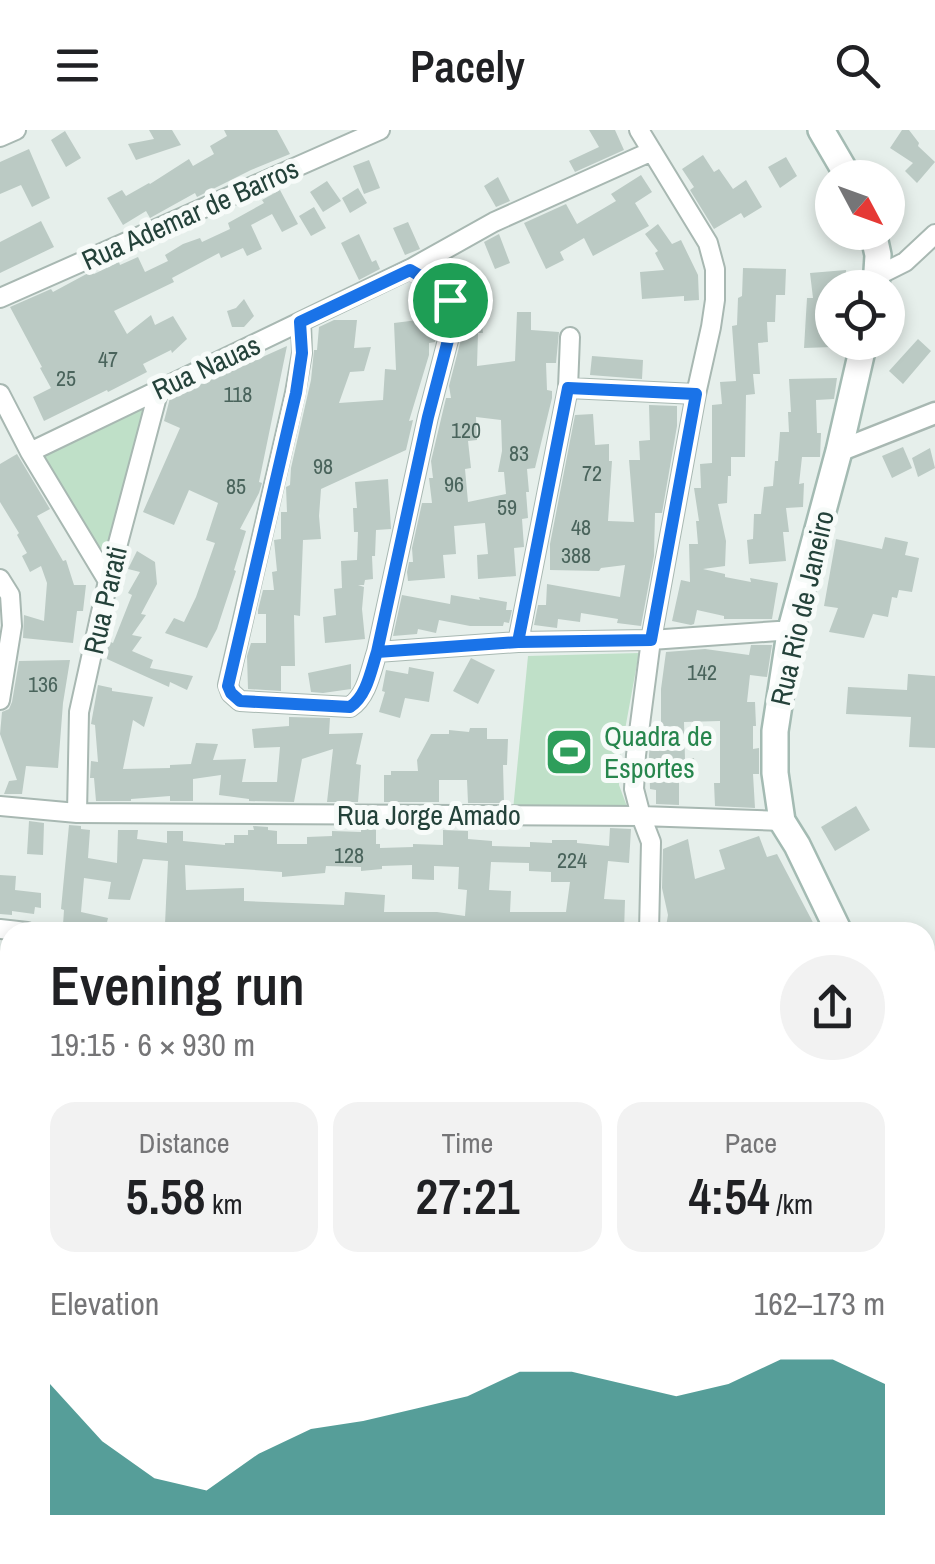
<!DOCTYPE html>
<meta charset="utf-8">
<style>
:root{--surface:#fff;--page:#f2f2f2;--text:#202124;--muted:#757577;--accent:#0f766e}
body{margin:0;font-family:"Archivo Narrow",sans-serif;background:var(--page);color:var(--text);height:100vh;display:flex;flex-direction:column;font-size:38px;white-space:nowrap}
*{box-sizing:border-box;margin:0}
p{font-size:32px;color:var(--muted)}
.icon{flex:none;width:55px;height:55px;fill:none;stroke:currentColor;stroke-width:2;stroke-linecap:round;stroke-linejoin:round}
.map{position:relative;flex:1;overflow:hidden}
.details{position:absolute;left:0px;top:792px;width:935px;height:642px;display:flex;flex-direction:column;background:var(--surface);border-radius:30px 30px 0 0;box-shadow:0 5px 15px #0003}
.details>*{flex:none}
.needle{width:65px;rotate:131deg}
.tools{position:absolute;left:815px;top:30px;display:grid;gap:20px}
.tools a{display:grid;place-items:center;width:90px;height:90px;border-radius:50%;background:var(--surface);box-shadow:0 5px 15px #0003;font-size:50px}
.pin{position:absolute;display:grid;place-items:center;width:85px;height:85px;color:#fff;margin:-42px;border:5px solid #fff;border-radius:50%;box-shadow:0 2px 10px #0007}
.round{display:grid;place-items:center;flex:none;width:105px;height:105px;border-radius:52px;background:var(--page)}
.overview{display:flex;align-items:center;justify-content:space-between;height:170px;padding:0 50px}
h1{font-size:55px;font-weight:600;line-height:75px}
.figures{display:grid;grid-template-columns:repeat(3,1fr);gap:15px;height:170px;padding:10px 50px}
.figures div{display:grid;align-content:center;border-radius:25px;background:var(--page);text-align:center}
.figures b{font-size:50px;font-weight:600}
.figures small{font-size:28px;font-weight:400}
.figures p{font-size:28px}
.chart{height:280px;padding:20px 50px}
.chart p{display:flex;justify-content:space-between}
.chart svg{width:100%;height:180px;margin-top:10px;fill:var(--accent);opacity:.7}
header{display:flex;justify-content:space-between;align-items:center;height:130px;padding:0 50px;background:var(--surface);font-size:45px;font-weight:600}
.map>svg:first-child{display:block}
.green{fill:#bfe0c8}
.building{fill:#bbcac4;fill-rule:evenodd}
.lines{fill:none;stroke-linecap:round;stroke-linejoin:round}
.minor-casing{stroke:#a8b8b2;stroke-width:22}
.tertiary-casing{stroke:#a8b8b2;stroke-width:25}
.secondary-casing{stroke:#a4bbb3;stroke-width:30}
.minor{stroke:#fff;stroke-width:18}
.tertiary{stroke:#fff;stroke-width:20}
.secondary{stroke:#fff;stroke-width:25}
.route-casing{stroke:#fff;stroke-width:20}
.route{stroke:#1a73e8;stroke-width:12}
.labels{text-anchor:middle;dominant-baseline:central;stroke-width:10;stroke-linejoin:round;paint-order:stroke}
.number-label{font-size:22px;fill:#4a645c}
.street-label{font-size:28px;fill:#24423a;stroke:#f7fbf9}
.leisure-label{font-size:28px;fill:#27864d;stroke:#f7fbf9;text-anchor:start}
</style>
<header><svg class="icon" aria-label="menu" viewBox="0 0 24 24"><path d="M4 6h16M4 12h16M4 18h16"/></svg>Pacely<svg class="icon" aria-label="search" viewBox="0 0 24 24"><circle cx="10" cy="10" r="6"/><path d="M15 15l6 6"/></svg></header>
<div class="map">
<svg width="935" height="1434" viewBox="0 0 935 1434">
<rect width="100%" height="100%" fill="#e6efeb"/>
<path class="green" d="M146,276l-40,154 -62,-104z
M639,523l-19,104 -1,28 10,27 -116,-2 15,-154z"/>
<path class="building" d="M149,0h23l9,15 -45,15 -8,-16 26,-5z
M224,0h53l13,24 -39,16 -54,27 -2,-4 -45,25 -4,-7 -23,14 -16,-27 15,-8 4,6 23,-13 1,1 39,-25 4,7 21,-12 -4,-8 17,-10z
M589,0h26l9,20 -49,22 -6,-11 30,-14z
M902,0h7l10,13 -1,3 17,16 -18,21 -12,-12 8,-8 -23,-15z
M65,1l16,27 -15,9 -15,-27z
M29,19l21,49 -18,9 -11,-22 -21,9v-32z
M703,25l11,17 5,-3 14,20 13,-9 16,27 -18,11 -3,-5 -27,16 -24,-39 4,-3 -12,-18z
M786,27l11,19 -17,12 -12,-21z
M369,30l11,28 -16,6 -11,-28z
M641,45l11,17 -17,11 14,23 -56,30 -9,-18 -24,14 4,8 -18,9 -22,-46 42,-19 11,20 39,-23 -5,-7z
M498,47l12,24 -14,6 -12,-21z
M327,51l14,20 -18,11 -13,-20z
M358,58l9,15 -17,10 -8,-15z
M280,60l18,34 -16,8 -10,-18 -21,11 11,24 -15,7 -4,-8 -22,10 -2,-5 -47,25 2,4 -60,29 13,23 24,-19 4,10 18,-9 14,23 -15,14 -1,-3 -28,14 4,8 -39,20 -1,-2 -63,31 -11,-24 18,-9 -11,-20 2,-1 -32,-60 41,-18 2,3 39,-21 2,3 25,-12 1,3 18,-8 7,15 23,-11 -3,-6 18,-11 17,-6 2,4 28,-13 -2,-6 36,-20 -2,-3z
M314,77l12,21 -15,8 -12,-20z
M41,91l13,26 -54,26v-31z
M408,92l12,27 -15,6 -12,-27z
M658,94l14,20 9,-4 17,35 1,25 -15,1v-5l-42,3 -2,-27 24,-2 -9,-17 3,-2 -13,-17z
M359,104l13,28 4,-2 4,9 -21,11 -18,-37z
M499,104l11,29 -15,6 -11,-27z
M743,138l43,1 -1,26h-9l-1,27h-8l1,20 -10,1 2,31h-7l2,20 -9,1 -1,62h-14v19h-3l-1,27 -9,1 8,37 -1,25 -22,3 22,5v3l26,5 -1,-4 28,5 -6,36h-48v-3l-27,-6 -3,14 -3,1 -19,-4 9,-41 9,2 -1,-38h9l-2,-23h3l-5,-33h7l-1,-24 12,-1v-58l10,-1 -2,-22 16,-1 -4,-55 5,-1 1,-27 4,-2z
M846,140l1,18h-15v59l-28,1 3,-50h6l-3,-25z
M244,169l10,17 -10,11h-12l-5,-16 9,-3z
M480,180l3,23h-5l-1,33 38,-5 2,-49h14v18l28,2 -3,31h-10l1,27 5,1v7l-17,70 -8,1 2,23h-3l2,26 -6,1 2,28 -10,1 2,28 -38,3 -1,-24 11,-1 -3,-31 -31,3 2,28 -13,1 2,23 -37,3 -1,-9 2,-10h4l-1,-14 10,-45h10l-3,-25h4l-2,-17 15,-63h5l-2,-12 16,-62 -1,-12zM476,287l25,3 1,31 -4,21h6l2,22 -38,8 -3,-33 6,-1 -3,-27 9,-1z
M434,188l2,20 -1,4 -6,1v12l-20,66 4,-1 -7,30 -85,39 -2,27 2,23 -18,1 -3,76 -6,-1 1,51h-14v25l-33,-2 -1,-33 4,-13h15v-29h-8v-4l5,-20h11l-2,-18 5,-1 -3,-31 7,-1v-27h6l-1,-25 4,-2 1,-17 20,-88 3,-30h3l2,-23 15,-7h23l-3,28 17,-1 -7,24 -14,1 -11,31 44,-3 2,-31 11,1 -2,-47z
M918,209l13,12 -28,33 -14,-13z
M287,216l-28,136 3,1 -3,10 -19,36 6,2 -12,39 2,1 -19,58 -10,19 -42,-15 9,-15 10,4 12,-25 19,-54 -9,-3 12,-37 -29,-13 -15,35 -31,-13 37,-84 -16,-7 6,-23z
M592,226l51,4 -1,19 -52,-4z
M837,248l-3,21 -18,1 1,33h4l-1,24h-18l-3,27 5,-1 -1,24 -17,1 3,24h-6l3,29 -37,3 -2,-24 6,-1 1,-25h7l3,-27 9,-1 2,-25h3l2,-29h9l-1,-20h3l-2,-33z
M649,275l28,1v20l-15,87h-7l-1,43 -13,70 -24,-3 1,-4 -37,-6 -1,9 -22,-3 -1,9 -23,-3 4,-20h8l1,-21 73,13 5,-32 -24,3 -2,3 -49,-1v-26l25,-129 18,-1 2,31 14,-1v17h3l-4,60 26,1 -5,-62h11l-1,-19 11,-1z
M903,317l9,21 -20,10 -10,-22z
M930,318l5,20 -17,9 -6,-19z
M17,324l33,55 -13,7 26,45 3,-1 8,25h12l-3,26h-6l-4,32 -50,-5 1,-23 20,6 3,-38 -6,-17 -11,6 -8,-16 5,-3 -10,-18 2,-2 -19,-31v-38z
M388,349l3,50 -15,1 -1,26h-3l1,23 -8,1 -1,5h-6l6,2 -2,22 3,30 -40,4 -2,-26 13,-2 -2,-26 8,-1 -1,-27 16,-1 1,-28h-4l-1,-24h4l-2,-26z
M885,407l23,5 -3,13 14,3 -7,34 -13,-2 -2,8 -5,-1 -4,20 -15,-3 -9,24 -35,-6 9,-24 -14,-2 12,-67 46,10z
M137,421l18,11 2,22 -16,30 5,1 -14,20 10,2 -10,14 21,9 -3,8 43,8 -6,14 -17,-8 -1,5 -62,-28 1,-18 5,2 19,-48 -4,-2 12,-21 -12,-3z
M402,465l48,9 1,-9 29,5 -1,-3 28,5 -1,8h6l-3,13 -5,-1 -1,4h-33l-31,-6 -3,13 -18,-4 -1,5 -24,2z
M751,515h21l-5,32 -17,-2 -3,27h8l1,24h-3v23l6,-1v26h-6l2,34 -40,-2 -1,-23h6v-62l-36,1 1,37 9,-1 2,20 -17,1v26l-23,-1v-14l-6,-1 -1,-34 2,-21 10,-1v-44l5,-37 39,-3 44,6z
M471,528l24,12 -17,34 -25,-13z
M70,530l-7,43 -5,65 -32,-2 -4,28h-18l5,-13 8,-1 -17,-46 2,-22 7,-3 3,-7 7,-41z
M351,534v25l-28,4 -12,-1 -3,-19z
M409,537l25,5 -5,30 -24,-4 -5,20 -21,-6 6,-20 -3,-1 4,-21 22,4z
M908,544l27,2v72l-26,-1 2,-30 -65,-3 2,-27 59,3z
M98,555l14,3v3l41,6 -9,30 -11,-7 -10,49 47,-1v-3l21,-1 5,-21 22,1 -5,16 33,-1 -4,23h35l3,-35 -26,1 -2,-19 37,-3v-9l41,1 -1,16 34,-1 -7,31 5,1 -3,37h-31l6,-53 -31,10 -8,43 -45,-1v-2l-30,-4 2,-20 -28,4v22h-23v-5l-39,3v2h-35l-2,-23h-4l1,-17 7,1 -3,-37 -4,-1z
M470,598h17v11h21l-1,26h-4l1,38h-36l-1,-23h-28v22h-55v-27h7v-4h27l-1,-11 14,-26h18v-4l20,2z
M856,676l14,24 -35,21 -14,-24z
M29,691l15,2 -1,32 -16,-1z
M69,695l12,1v3l9,1 -2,28 29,5 1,-33h20l-1,9 30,4v-12h16v10l42,4v-2h9v-8h14v-5h6l-1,-4 15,1v3l9,1v13h30v-7l25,-1v-5l29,1v-3h15v15h4v4l33,-1v-3l30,1v-15l25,1v8l24,2v5l38,1v-5l22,1v-3h25v3l32,3 1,-18 21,1 -2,34 -21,-2 -4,38 21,1 -1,32h-98v-2h-62v2h-49v-2h-30v-5l-31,-1v8h-137v-2h-23v-4l-29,-2 3,-63 -25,-2 -13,41 -22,-1 3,-17 -27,-4 -3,34 27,6 -3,13 -42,-6 1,-15 -3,-1zM491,732l38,1v8l22,1v10h19l-4,30h-56l1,-21 -22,-1zM185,735l97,7v5l43,-4 1,-7 35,1v4l21,-2v-3l30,-1v14l22,1v-14l25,1 -1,22 9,1 -2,26 -28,-4h-53l1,-17 -40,-3 -1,13 -100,-4v-13l-58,2z
M759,706l8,21 10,-3 41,78h-153l3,-17 -6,-27 1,-39 25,-10 7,40 30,-10 -6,-19z
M0,745l16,1 -1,14 26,3v15l-6,-1 -1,7 -22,-3v4l-12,-1z"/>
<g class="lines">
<g class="minor-casing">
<path id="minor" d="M639,0l69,113 7,26v31l-4,27 -15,67 -45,246 -15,115 -2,34 7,27 10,26 -2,90
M0,7l16,-7
M877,146l28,-14 30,-28
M0,168l380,-168
M301,192l1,31 -7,40 -67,292 3,8 9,8 110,6c17,-11 21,-37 27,-55l51,-235 25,-96 -4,-21 -15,-16 -24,-15
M568,258l128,6
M0,264l30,58 78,129
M30,322l380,-183 84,-47 158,-71
M0,449l10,16 2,31 -12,74
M518,512l50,-254 2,-51
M377,522l141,-10 133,-2 127,-9 12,2
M0,676l77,7 564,3 141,5
M77,683l2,-101 29,-131 51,-192
M0,799l27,3
M925,965l10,-7
M0,1172h10
M0,1283l10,1
M925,1355l10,8
M0,1418h10
M535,1425v9
M29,1434l1,-9
M113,1434v-9
M256,1434l1,-9
M394,1434v-9
M671,1434v-9"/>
</g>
<g class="tertiary-casing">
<path id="tertiary" d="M839,321l96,-38"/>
</g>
<g class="secondary-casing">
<path id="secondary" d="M821,0l28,48
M873,102l5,23 -2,33
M839,802l-42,-87 -15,-24 -7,-48v-42l15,-98 49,-182 25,-109
M759,1434l10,-9"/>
</g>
<use href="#minor" class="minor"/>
<use href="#tertiary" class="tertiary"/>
<use href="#secondary" class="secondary"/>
</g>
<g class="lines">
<g class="route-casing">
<path id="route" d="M450,170l3,21 -25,96 -51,235 141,-10 133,-2 45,-246 -128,-6 -50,254 -141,10c-6,18 -10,44 -27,55l-110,-6 -9,-8 -3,-7 68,-293 6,-40 -2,-31 110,-52 24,14 16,16"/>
</g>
<use href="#route" class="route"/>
</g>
<defs>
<g id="stadium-square" transform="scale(2.5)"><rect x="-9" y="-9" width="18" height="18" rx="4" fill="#2e9e5b" stroke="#f7fbf9"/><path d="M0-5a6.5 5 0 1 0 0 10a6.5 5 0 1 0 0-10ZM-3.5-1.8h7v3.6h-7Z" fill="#fff"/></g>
</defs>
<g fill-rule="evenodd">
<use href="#stadium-square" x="569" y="622"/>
</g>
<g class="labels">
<g class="number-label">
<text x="108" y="229">47</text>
<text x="66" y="248">25</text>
<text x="238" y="264">118</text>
<text x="466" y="300">120</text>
<text x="519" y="323">83</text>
<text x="323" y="336">98</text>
<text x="592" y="343">72</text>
<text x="454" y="354">96</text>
<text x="236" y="356">85</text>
<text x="507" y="377">59</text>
<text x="581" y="397">48</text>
<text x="576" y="425">388</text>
<text x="702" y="542">142</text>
<text x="43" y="554">136</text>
<text x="349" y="725">128</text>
<text x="572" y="730">224</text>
</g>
<g class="street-label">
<text transform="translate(190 84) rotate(-24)">Rua Ademar de Barros</text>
<text transform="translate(206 237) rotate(-25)">Rua Nauas</text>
<text transform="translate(105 470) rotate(-77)">Rua Parati</text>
<text transform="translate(802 478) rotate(-77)">Rua Rio de Janeiro</text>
<text x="429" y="685">Rua Jorge Amado</text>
</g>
<g class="leisure-label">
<text x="604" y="606">Quadra de<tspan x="604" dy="32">Esportes</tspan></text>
</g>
</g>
</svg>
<div class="tools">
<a><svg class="needle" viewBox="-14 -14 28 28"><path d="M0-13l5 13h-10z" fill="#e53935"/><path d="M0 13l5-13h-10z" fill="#757577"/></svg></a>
<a><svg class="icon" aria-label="locate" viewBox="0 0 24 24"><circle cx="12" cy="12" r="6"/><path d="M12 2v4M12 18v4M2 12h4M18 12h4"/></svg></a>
</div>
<div class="pin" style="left:450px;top:170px;background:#1e9e55"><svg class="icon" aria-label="arrive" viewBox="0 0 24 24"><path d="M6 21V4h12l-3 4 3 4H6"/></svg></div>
<section class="details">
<div class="overview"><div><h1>Evening run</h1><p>19:15 · 6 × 930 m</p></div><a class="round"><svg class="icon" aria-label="share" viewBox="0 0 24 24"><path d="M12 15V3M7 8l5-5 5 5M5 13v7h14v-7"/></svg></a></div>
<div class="figures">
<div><p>Distance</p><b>5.58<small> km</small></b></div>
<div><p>Time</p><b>27:21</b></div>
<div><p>Pace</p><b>4:54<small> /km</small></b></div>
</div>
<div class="chart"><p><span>Elevation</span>162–173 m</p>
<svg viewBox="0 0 160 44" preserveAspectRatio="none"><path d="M0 44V12L10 26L20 35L30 38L40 29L50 23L60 21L70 18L80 15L90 9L100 9L110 12L120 15L130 12L140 6L150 6L160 12V44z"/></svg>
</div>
</section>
</div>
